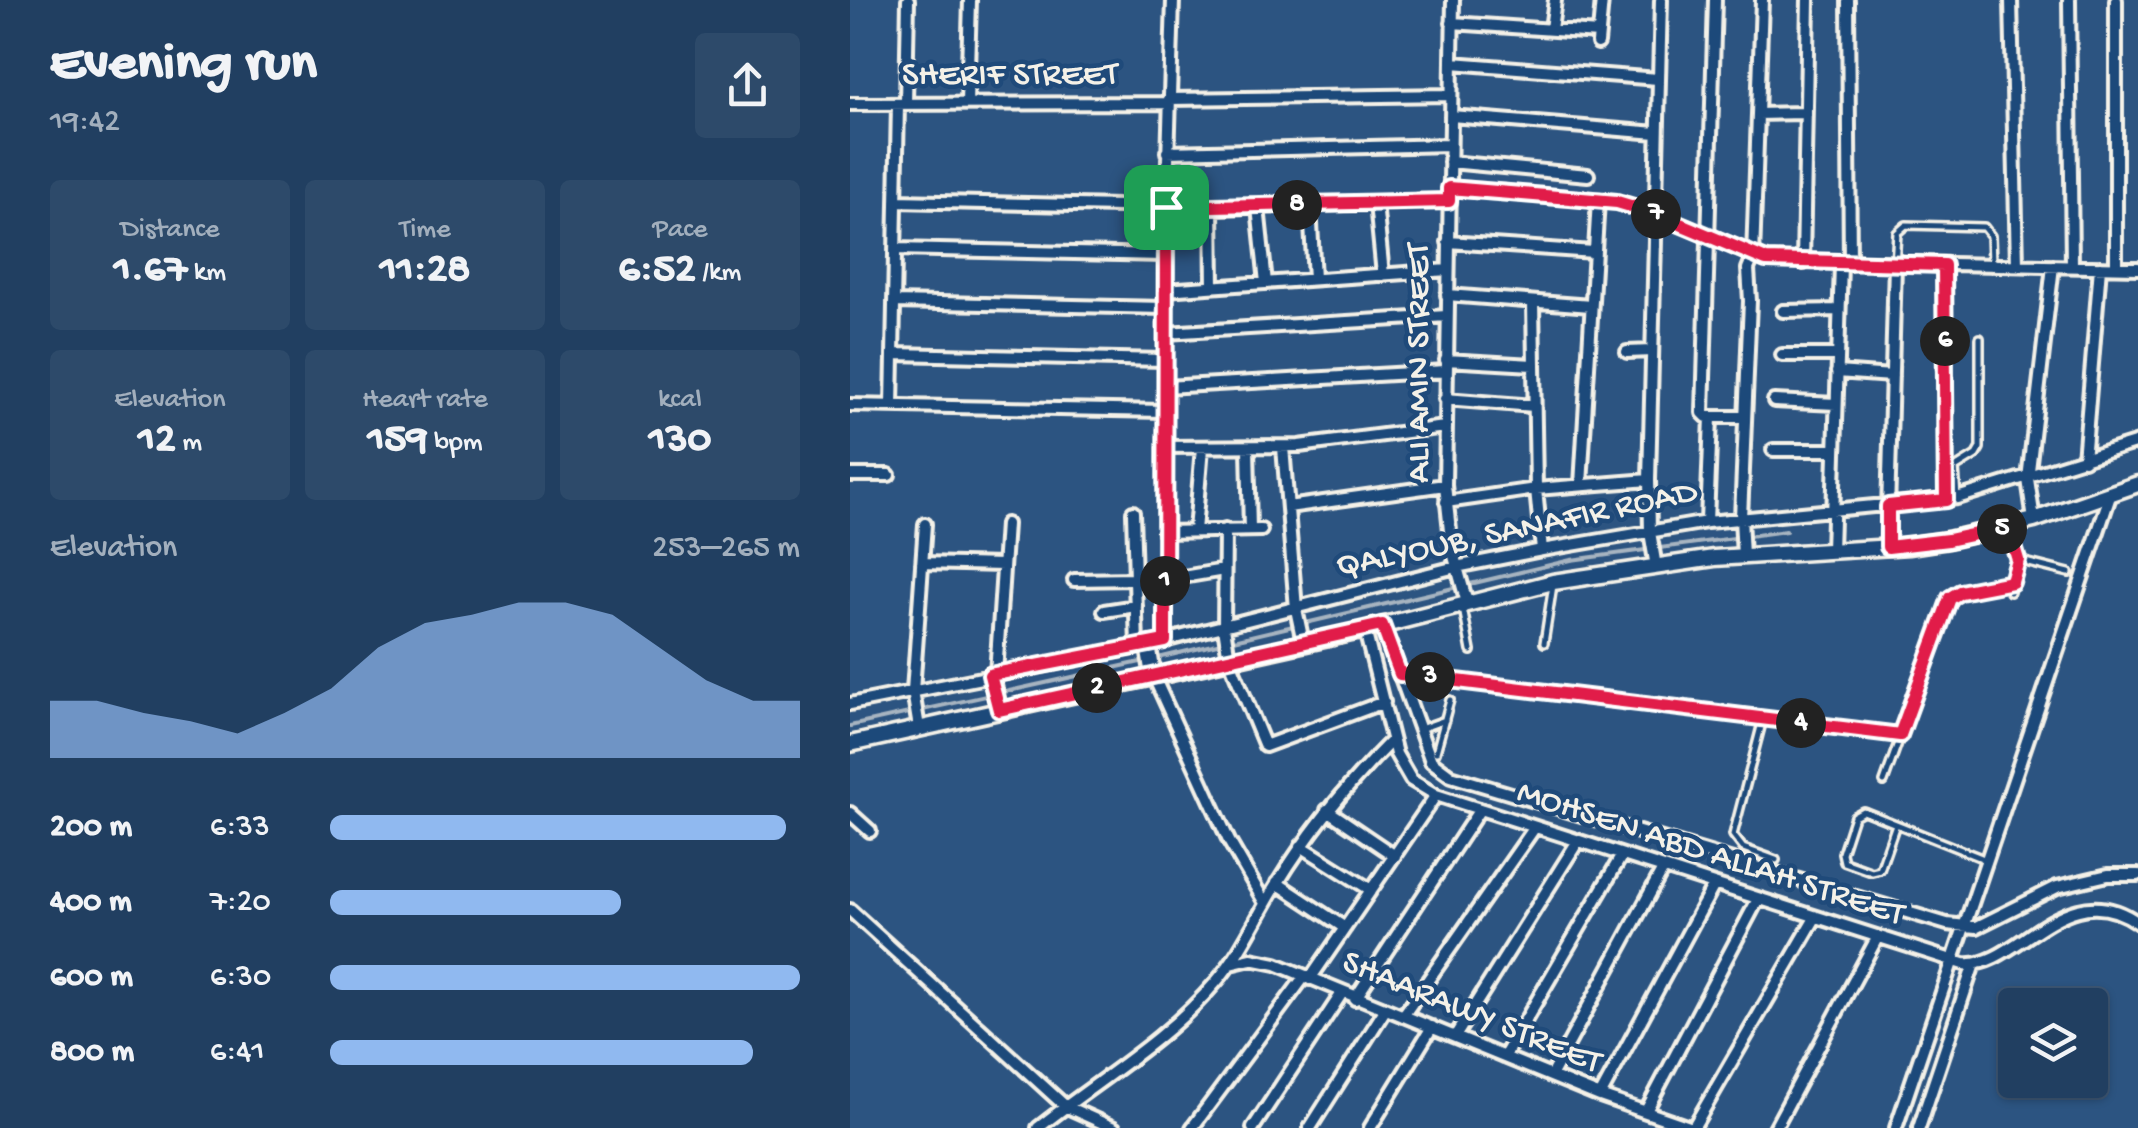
<!DOCTYPE html>
<meta charset="utf-8">
<style>
:root{--surface:#213f61;--page:#2d4a6a;--text:#f1f3f6;--muted:#a2afbd;--line:#3e5876;--accent:#90b9f0}
body{margin:0;font-family:"Gochi Hand",sans-serif;background:var(--page);color:var(--text);height:100vh;display:flex;flex-direction:column;font-size:38px;white-space:nowrap}
*{box-sizing:border-box;margin:0}
p{font-size:32px;color:var(--muted)}
.icon{flex:none;width:55px;height:55px;fill:none;stroke:currentColor;stroke-width:2;stroke-linecap:round;stroke-linejoin:round}
.map{position:relative;flex:1;overflow:hidden}
.side{display:flex;flex-direction:column;background:var(--surface);width:850px}
.side>*{flex:none}
.controls{position:absolute;left:1148px;top:988px;display:grid;gap:20px}
.controls a{display:grid;place-items:center;width:110px;height:110px;border-radius:10px;background:var(--surface);box-shadow:0 2px 8px #0004,0 0 0 2px var(--line);font-size:50px}
.pin{position:absolute;display:grid;place-items:center;width:85px;height:85px;color:#fff;margin:-42px;border-radius:20px;box-shadow:0 5px 15px #0006}
.km{position:absolute;width:50px;height:50px;margin:-25px;border-radius:50%;background:#222;color:#fff;font-size:28px;line-height:50px;text-align:center}
.round{display:grid;place-items:center;flex:none;width:105px;height:105px;border-radius:10px;background:var(--page)}
.headline{display:flex;align-items:center;justify-content:space-between;height:170px;padding:0 50px}
h1{font-size:55px;font-weight:800;line-height:75px}
.figures{display:grid;grid-template-columns:repeat(3,1fr);gap:15px;height:170px;padding:10px 50px}
.figures div{display:grid;align-content:center;border-radius:10px;background:var(--page);text-align:center}
.figures b{font-size:42px;font-weight:800}
.figures small{font-size:28px;font-weight:400}
.figures p{font-size:28px}
.chart{height:280px;padding:20px 50px}
.chart p{display:flex;justify-content:space-between}
.chart svg{width:100%;height:180px;margin-top:10px;fill:var(--accent);opacity:.7}
ul{padding:0 50px;list-style:none;font-size:32px}
li{display:grid;grid-template-columns:160px 120px 1fr;align-items:center;height:75px}
li i{height:25px;border-radius:12px;background:var(--accent)}
main{display:flex;flex:1;min-height:0}
.map>svg:first-child{display:block}
.lines{fill:none;stroke-linecap:round;stroke-linejoin:round}
.stream{stroke:#a7b4c0;stroke-width:4}
.lane-casing{stroke:#f4f1e8;stroke-width:12}
.street-casing{stroke:#f4f1e8;stroke-width:18}
.secondary-casing{stroke:#f4f1e8;stroke-width:21}
.lane{stroke:#1f4a7a;stroke-width:5}
.street{stroke:#1f4a7a;stroke-width:10}
.secondary{stroke:#1f4a7a;stroke-width:14}
.route-casing{stroke:#fff;stroke-width:20}
.route{stroke:#e11d48;stroke-width:12}
.labels{text-anchor:middle;dominant-baseline:central;stroke-width:9;stroke-linejoin:round;paint-order:stroke}
.street-label{font-size:35px;fill:#f4f1e8;stroke:#1f4a7a}
</style>
<main>
<section class="side">
<div class="headline"><div><h1>Evening run</h1><p>19:42</p></div><a class="round"><svg class="icon" aria-label="share" viewBox="0 0 24 24"><path d="M12 15V3M7 8l5-5 5 5M5 13v7h14v-7"/></svg></a></div>
<div class="figures">
<div><p>Distance</p><b>1.67<small> km</small></b></div>
<div><p>Time</p><b>11:28</b></div>
<div><p>Pace</p><b>6:52<small> /km</small></b></div>
</div>
<div class="figures">
<div><p>Elevation</p><b>12<small> m</small></b></div>
<div><p>Heart rate</p><b>159<small> bpm</small></b></div>
<div><p>kcal</p><b>130</b></div>
</div>
<div class="chart"><p><span>Elevation</span>253–265 m</p>
<svg viewBox="0 0 160 44" preserveAspectRatio="none"><path d="M0 44V30L10 30L20 33L30 35L40 38L50 33L60 27L70 17L80 11L90 9L100 6L110 6L120 9L130 17L140 25L150 30L160 30V44z"/></svg>
</div>
<ul>
<li><b>200 m</b>6:33<i style="width:97%"></i></li>
<li><b>400 m</b>7:20<i style="width:62%"></i></li>
<li><b>600 m</b>6:30<i style="width:100%"></i></li>
<li><b>800 m</b>6:41<i style="width:90%"></i></li>
</ul>
</section>
<div class="map">
<svg width="1288" height="1128" viewBox="0 0 1288 1128">
<rect width="100%" height="100%" fill="#2c5481"/>
<filter id="ink" filterUnits="userSpaceOnUse"><feTurbulence type="fractalNoise" baseFrequency=".01" numOctaves="2"/><feDisplacementMap in="SourceGraphic" scale="20" xChannelSelector="R" yChannelSelector="G"/><feConvolveMatrix kernelMatrix="1 2 1 2 8 2 1 2 1" color-interpolation-filters="sRGB"/></filter>
<g filter="url(#ink)">
<g class="lines">
<path class="stream" d="M304,659l417,-99 215,-29
M0,726l295,-65"/>
<g class="lane-casing">
<path id="lane" d="M1045,264l2,-31 9,-8 78,2 7,9 1,26
M1107,498l-2,-30 21,-13 4,-7v-110
M1158,527l9,33 -7,32
M1167,560l52,13
M613,608l8,43
M694,643l9,-58
M553,674l497,61
M913,719l-30,116 10,13 33,12
M570,729l25,-9
M586,752l14,-52
M1034,782l66,-184 10,-6 52,-10
M1046,824l-16,46 -8,2 -28,-10 -2,-9 12,-37 9,-5 3,1 118,47"/>
</g>
<g class="street-casing">
<path id="street" d="M603,0l-8,485 7,64 15,54
M865,0l-12,413 4,4h38
M998,0l2,264
M1161,0l6,265
M1219,0l3,266
M602,23l147,10
M701,29l4,-29
M748,43l4,-43
M602,63l206,16
M319,99l282,-4
M56,103l2,-103
M117,103l3,-103
M0,104l319,-1
M908,114l45,-1
M601,116l206,17
M317,152l283,-7
M600,162l138,13
M599,188l168,14 37,11 112,47 372,8
M46,201l316,7 237,-7
M526,203l7,72
M460,205l4,74
M408,207l8,76
M362,208l1,78
M598,242l146,10
M45,249l270,6
M953,263l5,-263
M1094,265l2,235
M1266,267v-267
M315,290l283,-20
M597,295l144,11
M44,302l271,6
M683,302l3,187 6,61
M933,311l56,-1
M315,333l282,-17
M777,352l25,-1
M43,354l272,6
M932,355h56
M596,360l87,5
M987,372l55,4
M315,387l281,-16
M595,399l89,7
M924,401l62,3
M0,405l315,6
M42,406l6,-302
M315,447l134,-1 146,-19
M433,447l13,162 7,33
M398,448l2,82
M923,450h61
M1234,460l16,-193
M0,475h39
M731,485l17,-285
M596,502l90,-13 113,-9
M438,507l157,-22
M283,512l4,135
M1184,520l-6,-41 25,-213
M857,522l4,-105
M375,530l-1,97 5,32 36,87 119,-44
M345,531l7,-84
M314,532l97,-2
M1037,547l8,-282
M982,550l9,-286
M893,556l-2,-38 9,-217 -2,-32 5,-12 9,-257
M72,563l81,2
M806,567l-6,-35 -1,-52 12,-480
M224,580l61,-1
M315,580l59,-10
M254,611l32,-5
M532,625l49,136 20,15 496,148 30,3 80,-40 51,-12h30
M515,630l31,124 15,26 25,15 528,169c53,5 102,-93 174,-41
M315,641v-386l8,-255
M146,674l10,-150
M303,675l76,166 36,62
M0,704l298,-59 308,-78 86,-17 165,-28 250,-24 181,-56
M69,728l-6,-37 12,-167
M477,810l68,46
M0,813l20,18
M451,846l70,44
M427,883l68,45
M0,910l215,196 49,22
M380,964l21,-5 25,5 324,132 92,32
M460,979l126,-184
M505,999l125,-190
M553,1016l132,-189
M606,1035l122,-194
M654,1057l118,-202
M701,1076l112,-207
M750,1096l114,-211
M796,1111l112,-212
M188,1128c60,-48 128,-87 178,-146 25,-29 41,-66 61,-98 33,-54 71,-100 115,-144
M342,1128l112,-151
M403,1128l89,-135
M460,1128l75,-118
M520,1128l62,-101
M843,1128l122,-210
M925,1128l102,-190
M1046,1128l214,-632
M1069,1128l55,-164"/>
</g>
<g class="secondary-casing">
<path id="secondary" d="M298,645l5,30
M141,675l8,34
M0,744l515,-114 188,-48 161,-24 195,-12 39,-6 86,-20 104,-36"/>
</g>
<use href="#lane" class="lane"/>
<use href="#street" class="street"/>
<use href="#secondary" class="secondary"/>
</g>
</g>
<g class="lines" filter="url(#ink)">
<g class="route-casing">
<path id="route" d="M599,188l168,14 37,11 112,47 178,5 2,235 -58,6v41l60,-7 60,-13 10,33 -6,22 -52,10 -10,6 -50,137 -500,-61 -18,-49 -383,85 -9,-35 175,-34 1,-434 283,-6z"/>
</g>
<use href="#route" class="route"/>
</g>
<g class="labels">
<g class="street-label">
<text x="160" y="76">SHERIF STREET</text>
<text transform="translate(570 363) rotate(-90)">ALI AMIN STREET</text>
<text transform="translate(667 531) rotate(-12)">QALYOUB, SANAFIR ROAD</text>
<text transform="translate(860 855) rotate(18)">MOHSEN ABD ALLAH STREET</text>
<text transform="translate(621 1014) rotate(22)">SHAARAWY STREET</text>
</g>
</g>
</svg>
<div class="controls">
<a><svg class="icon" aria-label="layers" viewBox="0 0 24 24"><path d="M12 4l9 5-9 5-9-5zM3 14l9 5 9-5"/></svg></a>
</div>
<div class="pin" style="left:316px;top:207px;background:#1e9e55"><svg class="icon" aria-label="arrive" viewBox="0 0 24 24"><path d="M6 21V4h12l-3 4 3 4H6"/></svg></div>
<b class="km" style="left:315px;top:581px">1</b>
<b class="km" style="left:247px;top:688px">2</b>
<b class="km" style="left:580px;top:677px">3</b>
<b class="km" style="left:951px;top:723px">4</b>
<b class="km" style="left:1152px;top:529px">5</b>
<b class="km" style="left:1095px;top:341px">6</b>
<b class="km" style="left:806px;top:214px">7</b>
<b class="km" style="left:447px;top:205px">8</b>
</div>
</main>
